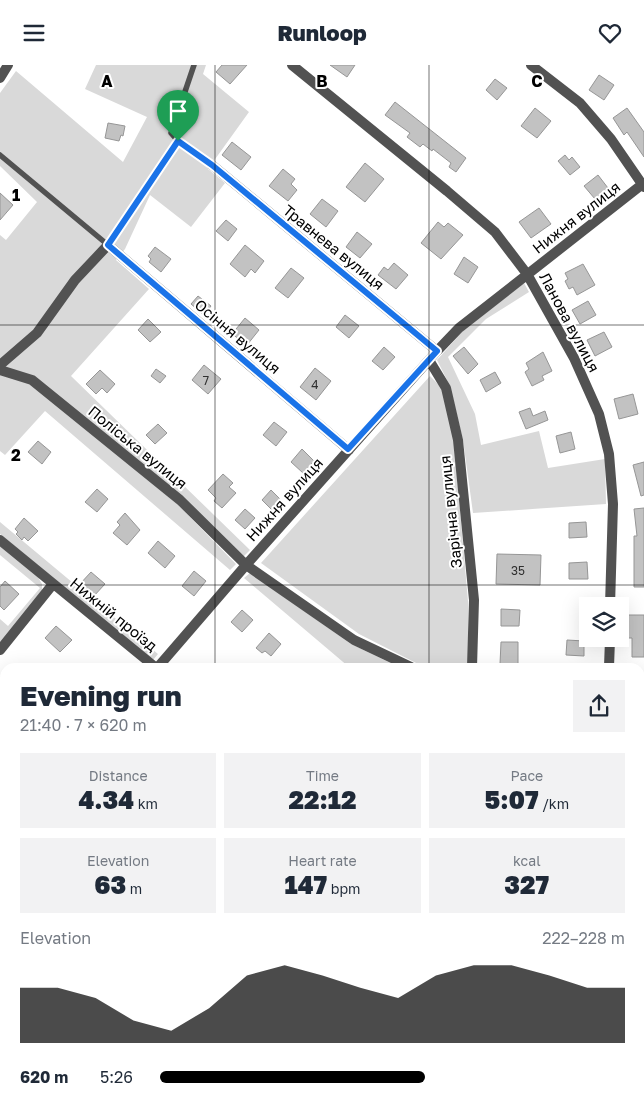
<!DOCTYPE html>
<meta charset="utf-8">
<style>
:root{--surface:#fff;--page:#f2f2f3;--text:#1f2937;--muted:#747a83;--accent:#000}
body{margin:0;font-family:"Golos Text",sans-serif;background:var(--page);color:var(--text);height:100vh;display:flex;flex-direction:column;font-size:19px;white-space:nowrap}
*{box-sizing:border-box;margin:0}
p{font-size:16px;color:var(--muted)}
.icon{flex:none;width:28px;height:28px;fill:none;stroke:currentColor;stroke-width:2;stroke-linecap:round;stroke-linejoin:round}
.map{position:relative;flex:1;overflow:hidden}
.panel{position:absolute;left:0px;top:598px;width:645px;height:442px;display:flex;flex-direction:column;background:var(--surface);border-radius:15px 15px 0 0;box-shadow:0 5px 20px #0002}
.panel>*{flex:none}
.tools{position:absolute;left:579px;top:532px;display:grid;gap:10px}
.tools a{display:grid;place-items:center;width:50px;height:50px;border-radius:0px;background:var(--surface);box-shadow:0 5px 20px #0002;font-size:25px}
.pin{position:absolute;display:grid;place-items:center;width:42px;height:42px;color:#fff;margin:-51px -21px;border-radius:50% 50% 50% 0;rotate:-45deg;box-shadow:0 0 5px #0007}
.pin .icon{rotate:45deg}
.round{display:grid;place-items:center;flex:none;width:52px;height:52px;border-radius:0px;background:var(--page)}
.headline{display:flex;align-items:center;justify-content:space-between;height:85px;padding:0 20px}
h1{font-size:28px;font-weight:800;line-height:38px}
.stats{display:grid;grid-template-columns:repeat(3,1fr);gap:8px;height:85px;padding:5px 20px}
.stats div{display:grid;align-content:center;border-radius:0px;background:var(--page);text-align:center}
.stats b{font-size:25px;font-weight:800}
.stats small{font-size:14px;font-weight:400}
.stats p{font-size:14px}
.chart{height:140px;padding:10px 20px}
.chart p{display:flex;justify-content:space-between}
.chart svg{width:100%;height:90px;margin-top:5px;fill:var(--accent);opacity:.7}
ul{padding:0 20px;list-style:none;font-size:16px}
li{display:grid;grid-template-columns:80px 60px 1fr;align-items:center;height:38px}
li i{height:12px;border-radius:6px;background:var(--accent)}
header{display:flex;justify-content:space-between;align-items:center;height:65px;padding:0 20px;background:var(--surface);font-size:22px;font-weight:800}
.map>svg:first-child{display:block}
.green{fill:#d9d9d9}
.building{fill:#c2c2c2;stroke:#969696}
.lines{fill:none;stroke-linecap:round;stroke-linejoin:round}
.path{stroke:#747474;stroke-width:2;stroke-dasharray:1 2.5;stroke-linecap:butt}
.service{stroke:#525252;stroke-width:5.5}
.minor{stroke:#525252;stroke-width:10}
.route-casing{stroke:#fff;stroke-width:10}
.route{stroke:#1a73e8;stroke-width:6}
.grid{fill:none;stroke:#000;stroke-width:1;stroke-opacity:0.55}
.labels{text-anchor:middle;dominant-baseline:central;stroke-width:4;stroke-linejoin:round;paint-order:stroke}
.number-label{font-size:12px;fill:#303030}
.street-label{font-size:15px;fill:#000;stroke:#fff}
.grid-label{font-size:16px;text-anchor:middle;font-weight:bold;fill:#000;stroke:#fff;stroke-width:4;stroke-linejoin:round;paint-order:stroke}
</style>
<header><svg class="icon" aria-label="menu" viewBox="0 0 24 24"><path d="M4 6h16M4 12h16M4 18h16"/></svg>Runloop<svg class="icon" aria-label="heart" viewBox="0 0 24 24"><path d="M12 20l-8-8c-3-5 5-10 8-4 3-6 11-1 8 4z"/></svg></header>
<div class="map">
<svg width="644" height="1040" viewBox="0 0 644 1040">
<rect width="100%" height="100%" fill="#fff"/>
<path class="green" d="M96,0h110l-3,9 46,38 -41,57 17,14 -34,44 -41,-32 -25,54 -9,11 33,29 -78,87 179,174 -7,7 -209,-181 -34,-10v-131l6,5 31,-38 -37,-36v-73l16,-22 107,91 24,-45 -62,-28z
M524,218l5,9 -43,27 -38,38 27,57 6,31 58,-14 9,37 57,-9 1,45 -133,9 -10,-73 -13,-54 -13,-26 26,-29z
M0,309l31,9 146,121 59,60 -6,6 -185,-159 -40,44 -5,-4z
M430,311l13,13 11,52 14,160v66h-44l-65,-33 -98,-71z
M0,457l158,132 -5,6 -153,-126z
M0,479l36,30 6,10v9l-42,51v-25l8,7 32,-38 -40,-33z
M250,508l101,71 48,23h-50l-105,-89z"/>
<path class="building" d="M222,0h25l-17,19 -14,-12z
M330,0h25l-8,12z
M599,10l15,10 -10,15 -15,-10z
M495,14l12,9 -10,12 -11,-10z
M395,37l71,56 -10,14 -7,-5 2,-4 -18,-14 -1,2 -9,-7 -3,3 -13,-10 3,-4 -25,-18z
M535,43l16,13 -14,17 -16,-12z
M627,43l17,24v25l-17,-25 -3,3 -11,-17z
M108,58l17,3 -2,10 -2,-1 -2,6 -14,-3z
M232,77l19,15 -10,13 -19,-15z
M565,90l4,5 3,-3 8,10 -10,8 -12,-14z
M365,98l19,16 -19,23 -19,-15z
M283,104l12,10 -4,5 6,6 -9,11 -19,-15z
M598,110l10,13 -13,11 -11,-13z
M0,128l13,12 -13,15z
M322,134l16,12 -12,16 -16,-13z
M539,143l12,16 -20,14 -12,-16z
M226,155l11,9 -9,12 -12,-10z
M438,157l6,5 4,-4 15,12 -22,24 -20,-16z
M357,167l15,12 -12,14 -14,-11z
M245,180l19,16 -9,12 -4,-4 -6,8 -15,-13z
M155,182l16,12 -10,13 -12,-10 2,-3 -3,-3z
M464,192l14,10 -10,16 -14,-9z
M394,198l14,12 -12,14 -18,-14 6,-8 4,3z
M583,199l12,21 -18,10 -4,-8 -4,2 -4,-8 3,-2 -3,-6z
M291,203l13,10 -16,20 -13,-10z
M198,231l13,10 -7,9 -13,-11z
M588,236l8,14 -16,9 -8,-14z
M345,250l14,11 -10,12 -13,-11z
M245,253l14,12 -12,15 -15,-11z
M148,254l13,13 -11,10 -12,-12z
M604,267l8,15 -17,9 -8,-16z
M384,282l11,10 -12,13 -11,-9z
M464,282l14,17 -10,10 -15,-18z
M543,287l9,19 -10,5 2,4 -12,6 -7,-14 4,-3 -3,-6z
M204,300l17,14 -13,15 -16,-14z
M315,303l16,13 -15,19 -16,-13z
M156,304l10,7 -6,7 -9,-7z
M100,305l15,14 -8,9 -5,-5 -6,6 -10,-10z
M495,307l6,11 -15,9 -6,-12z
M633,329l5,20 -19,5 -5,-20z
M530,343l3,8 12,-5 3,9 -22,9 -7,-17z
M274,357l13,10 -11,14 -13,-11z
M158,359l9,9 -12,11 -9,-9z
M571,367l4,17 -15,4 -4,-17z
M38,376l13,11 -9,12 -14,-12z
M302,384l12,12 -11,12 -12,-11z
M644,397v33l-3,1 -8,-31z
M223,409l10,9 -4,4 7,6 -14,15 -8,-7 2,-3 -8,-8z
M97,424l11,10 -11,13 -12,-10z
M271,425l10,10 -9,10 -10,-10z
M644,443v79h-10v-51h3l-3,-27z
M245,444l10,9 -10,11 -10,-9z
M125,448l15,17 -13,15 -14,-12 7,-8 -3,-3z
M24,453l14,13 -10,10 -4,-4 -2,3 -6,-6 2,-2 -3,-3z
M586,457l1,15 -18,1v-15z
M158,476l17,15 -10,12 -17,-15z
M497,489l44,1 -1,30 -44,-1z
M587,497l1,17h-19v-16z
M194,506l12,10 -12,15 -12,-10z
M91,507l14,12 -12,13 -14,-12z
M5,516l14,13 -15,16 -4,-4v-19z
M501,544l19,1 -1,16h-18z
M242,545l11,10 -11,12 -11,-10z
M624,550h20v42h-12v-19h-9z
M56,561l16,14 -12,12 -15,-14z
M269,568l12,11 -10,12 -6,-5 -3,2 -6,-5z
M567,575l17,1v15l-18,-1z
M501,577h17v22h-18z"/>
<g class="lines">
<path class="path" d="M113,172l61,-89"/>
<path class="service" d="M194,0l-23,68 7,8 34,24
M0,90l108,90"/>
<path class="minor" d="M292,0l155,126 48,41 32,42 47,84 25,56 10,40 4,50 -3,102
M531,0l49,38 31,36 33,48
M0,13l8,-13
M212,100l225,186
M429,295l17,28 12,52 16,160 -2,67
M0,300l37,-32 38,-53 33,-35 241,205
M0,305l32,10 148,120 66,65 108,75 57,27
M0,475l155,127
M0,585l53,-66
M158,602l88,-102 191,-214 22,-23 185,-145
M609,602l1,-28
M640,655h4
M0,788l5,-6
M0,827l5,5
M0,996l5,4
M51,1035l7,5
M460,1040v-5
M604,1040v-5"/>
</g>
<g class="lines">
<g class="route-casing">
<path id="route" d="M178,76l34,24 225,186 -89,98 -240,-204z"/>
</g>
<use href="#route" class="route"/>
</g>
<path class="grid" d="M215,0v602M429,0v602M0,260h644M0,520h644M0,780h5M640,780h4M215,1035v5M429,1035v5"/>
<g class="labels">
<g class="number-label">
<text x="206" y="315">7</text>
<text x="315" y="319">4</text>
<text x="518" y="505">35</text>
</g>
<g class="street-label">
<text transform="translate(576 152) rotate(-38)">Нижня вулиця</text>
<text transform="translate(334 182) rotate(39)">Травнева вулиця</text>
<text transform="translate(570 257) rotate(62)">Ланова вулиця</text>
<text transform="translate(238 271) rotate(40)">Осіння вулиця</text>
<text transform="translate(138 382) rotate(39)">Поліська вулиця</text>
<text transform="translate(284 434) rotate(-48)">Нижня вулиця</text>
<text transform="translate(450 447) rotate(-96)">Зарічна вулиця</text>
<text transform="translate(114 549) rotate(39)">Нижній проїзд</text>
</g>
</g>
<g class="grid-label">
<text x="107" y="22">A</text>
<text x="322" y="22">B</text>
<text x="537" y="22">C</text>
<text x="16" y="136">1</text>
<text x="16" y="396">2</text>
</g>
</svg>
<div class="tools">
<a><svg class="icon" aria-label="layers" viewBox="0 0 24 24"><path d="M12 4l9 5-9 5-9-5zM3 14l9 5 9-5"/></svg></a>
</div>
<div class="pin" style="left:178px;top:76px;background:#1e9e55"><svg class="icon" aria-label="arrive" viewBox="0 0 24 24"><path d="M6 21V4h12l-3 4 3 4H6"/></svg></div>
<section class="panel">
<div class="headline"><div><h1>Evening run</h1><p>21:40 · 7 × 620 m</p></div><a class="round"><svg class="icon" aria-label="share" viewBox="0 0 24 24"><path d="M12 15V3M7 8l5-5 5 5M5 13v7h14v-7"/></svg></a></div>
<div class="stats">
<div><p>Distance</p><b>4.34<small> km</small></b></div>
<div><p>Time</p><b>22:12</b></div>
<div><p>Pace</p><b>5:07<small> /km</small></b></div>
</div>
<div class="stats">
<div><p>Elevation</p><b>63<small> m</small></b></div>
<div><p>Heart rate</p><b>147<small> bpm</small></b></div>
<div><p>kcal</p><b>327</b></div>
</div>
<div class="chart"><p><span>Elevation</span>222–228 m</p>
<svg viewBox="0 0 160 44" preserveAspectRatio="none"><path d="M0 44V17L10 17L20 22L30 33L40 38L50 27L60 11L70 6L80 11L90 17L100 22L110 11L120 6L130 6L140 11L150 17L160 17V44z"/></svg>
</div>
<ul>
<li><b>620 m</b>5:26<i style="width:57%"></i></li>
</ul>
</section>
</div>
